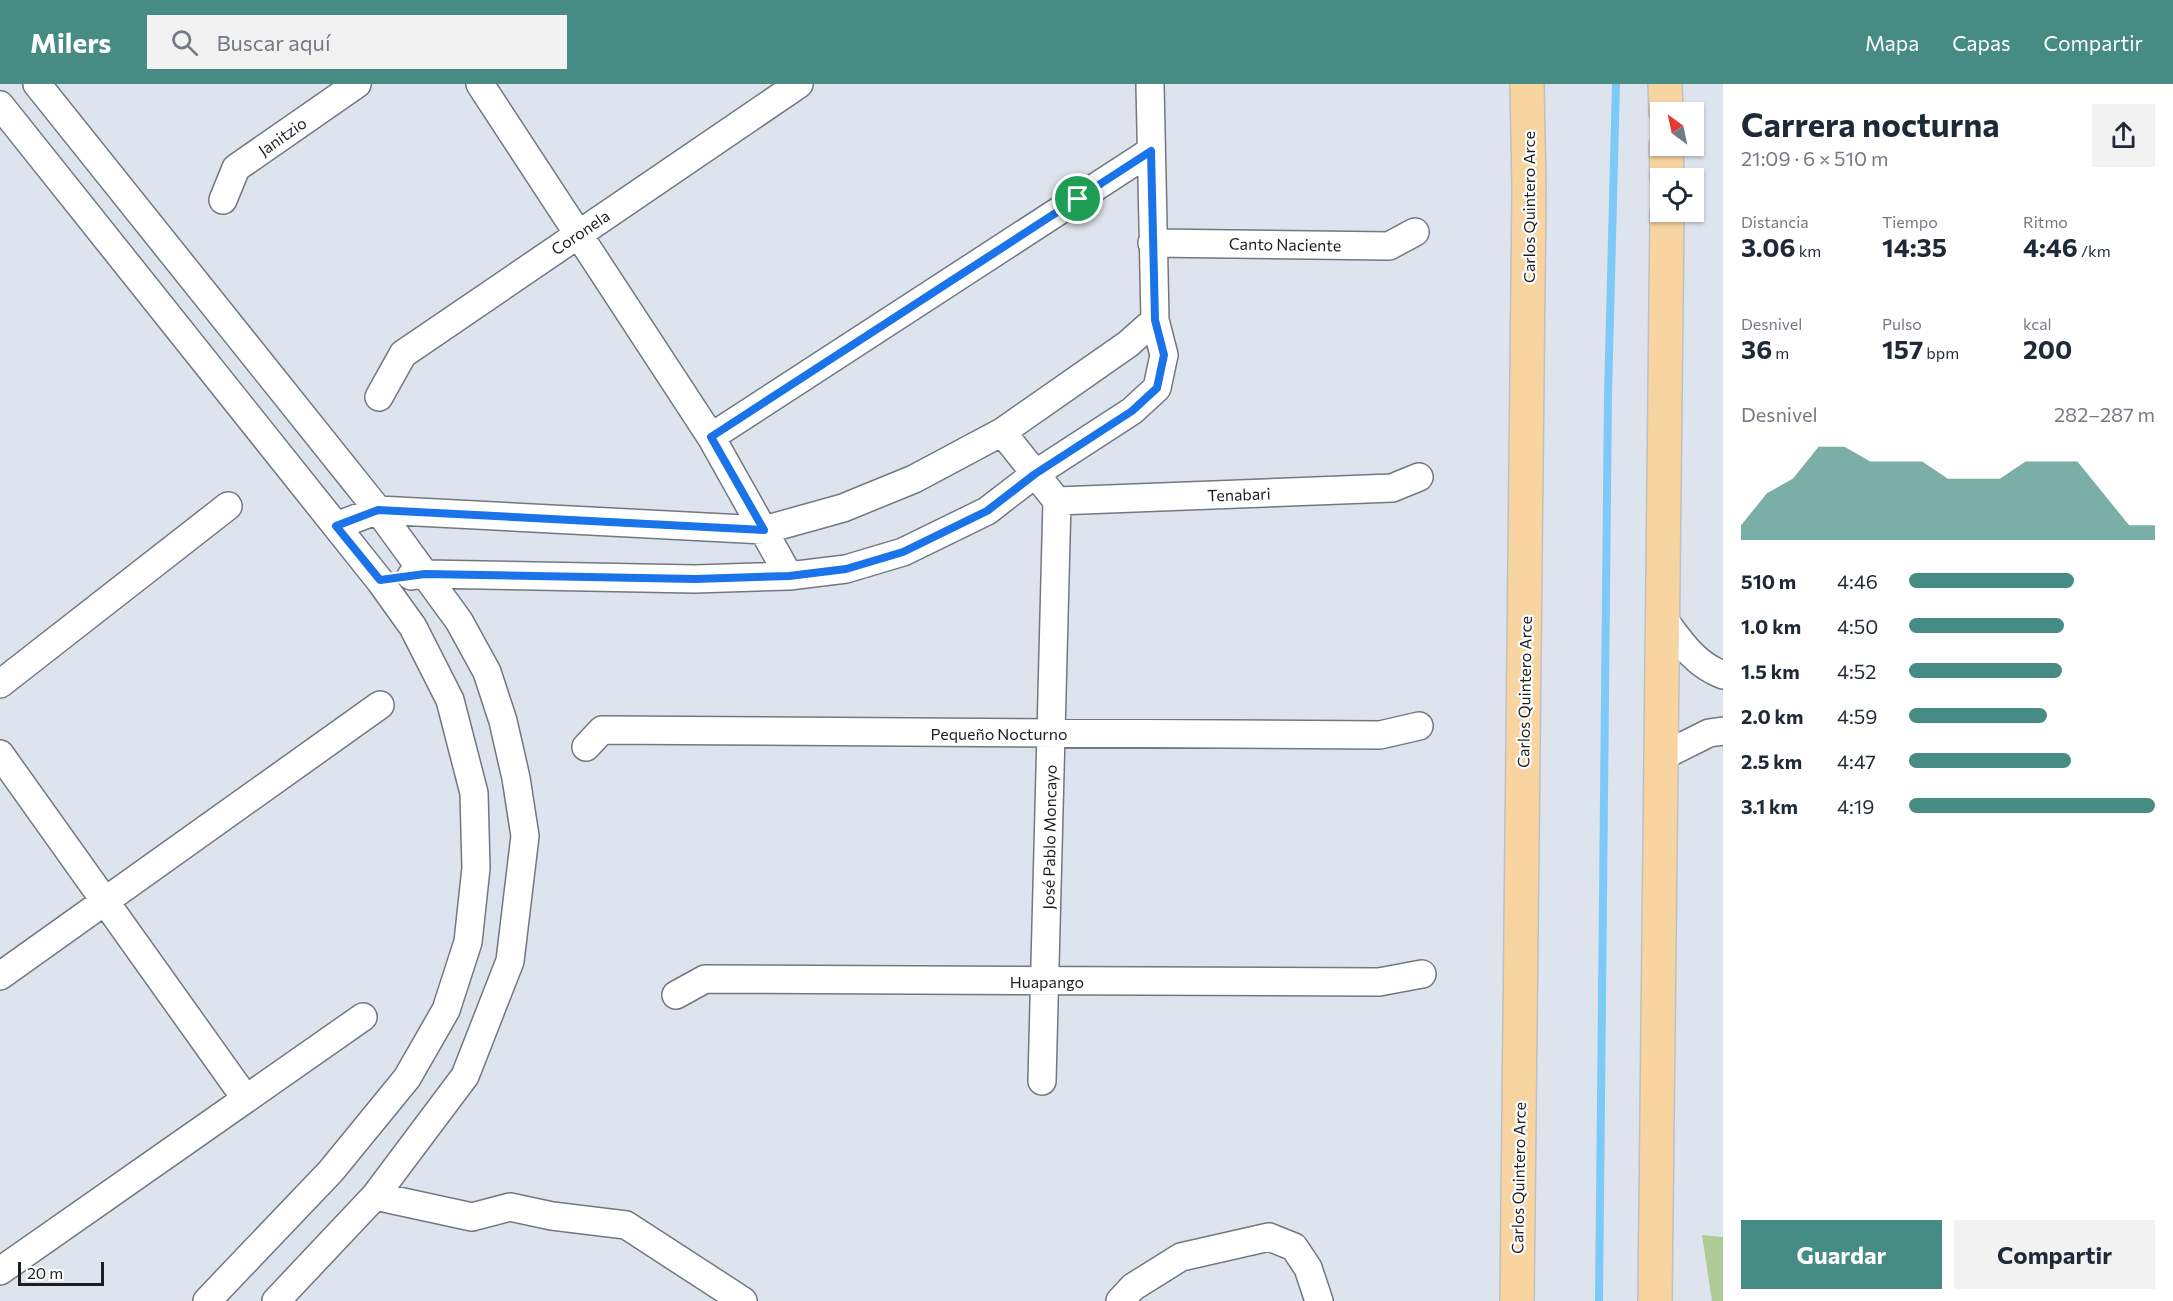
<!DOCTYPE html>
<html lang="es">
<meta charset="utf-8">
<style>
:root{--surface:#fff;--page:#f2f2f3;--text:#1f2937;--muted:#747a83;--accent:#468c84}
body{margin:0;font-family:Commissioner,sans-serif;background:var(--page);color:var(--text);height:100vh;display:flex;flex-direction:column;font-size:22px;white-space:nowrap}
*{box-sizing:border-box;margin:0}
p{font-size:20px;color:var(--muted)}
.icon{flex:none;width:33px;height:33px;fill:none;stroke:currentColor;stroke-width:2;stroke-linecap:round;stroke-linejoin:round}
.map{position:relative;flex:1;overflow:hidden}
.drawer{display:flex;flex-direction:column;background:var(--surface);width:450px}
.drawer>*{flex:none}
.needle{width:39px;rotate:327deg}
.controls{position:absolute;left:1650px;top:18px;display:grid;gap:12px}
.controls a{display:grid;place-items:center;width:54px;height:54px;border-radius:0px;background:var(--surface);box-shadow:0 2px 4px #0004;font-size:30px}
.scale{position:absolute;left:18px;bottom:15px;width:86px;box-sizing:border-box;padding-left:6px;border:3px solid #1c1e22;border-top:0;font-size:16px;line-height:21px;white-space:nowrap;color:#1c1e22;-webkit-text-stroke:4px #fff;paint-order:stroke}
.pin{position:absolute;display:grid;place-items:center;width:51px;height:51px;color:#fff;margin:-26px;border:3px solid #fff;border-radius:50%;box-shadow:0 2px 6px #0007}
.round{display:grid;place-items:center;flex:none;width:63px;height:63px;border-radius:0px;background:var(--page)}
.head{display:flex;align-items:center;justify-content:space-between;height:102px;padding:0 18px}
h1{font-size:33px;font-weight:700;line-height:45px}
.metrics{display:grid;grid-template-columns:repeat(3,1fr);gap:9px;height:102px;padding:6px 18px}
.metrics div{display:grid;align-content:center}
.metrics b{font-size:26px;font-weight:700}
.metrics small{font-size:16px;font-weight:400}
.metrics p{font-size:16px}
.chart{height:168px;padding:12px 18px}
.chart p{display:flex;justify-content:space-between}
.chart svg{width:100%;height:108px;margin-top:6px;fill:var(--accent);opacity:.7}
.button{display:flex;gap:12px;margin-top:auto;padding:12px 18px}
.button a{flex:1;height:69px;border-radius:0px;background:var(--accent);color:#fff;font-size:24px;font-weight:700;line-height:69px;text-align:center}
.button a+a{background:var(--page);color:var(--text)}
ul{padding:0 18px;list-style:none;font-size:20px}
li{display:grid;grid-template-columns:96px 72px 1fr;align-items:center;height:45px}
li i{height:15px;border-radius:8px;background:var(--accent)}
header{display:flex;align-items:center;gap:36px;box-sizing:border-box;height:84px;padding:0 30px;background:var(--accent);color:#fff}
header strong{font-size:28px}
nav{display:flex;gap:33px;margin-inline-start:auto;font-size:21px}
.search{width:420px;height:54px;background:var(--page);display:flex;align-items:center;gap:15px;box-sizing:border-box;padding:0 21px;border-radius:0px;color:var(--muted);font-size:22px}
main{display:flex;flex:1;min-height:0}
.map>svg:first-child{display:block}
.green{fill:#aeca95}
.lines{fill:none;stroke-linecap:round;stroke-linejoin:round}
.stream{stroke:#7dcaf6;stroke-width:8}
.minor-casing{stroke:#727780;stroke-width:30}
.major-casing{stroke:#bfc0c1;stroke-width:36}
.minor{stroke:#fff;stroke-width:27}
.major{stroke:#f8d4a1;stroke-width:33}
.route-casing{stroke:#fff;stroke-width:12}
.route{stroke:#1a73e8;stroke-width:8}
.labels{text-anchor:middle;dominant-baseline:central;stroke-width:4.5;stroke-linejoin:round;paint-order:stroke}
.street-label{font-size:16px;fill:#1c1e22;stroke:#fff}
</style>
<header>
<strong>Milers</strong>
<div class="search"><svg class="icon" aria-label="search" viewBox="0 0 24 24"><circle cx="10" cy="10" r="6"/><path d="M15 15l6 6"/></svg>Buscar aquí</div>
<nav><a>Mapa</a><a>Capas</a><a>Compartir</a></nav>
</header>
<main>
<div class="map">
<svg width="1723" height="1217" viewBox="0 0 1723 1217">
<rect width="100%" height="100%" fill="#dee4ed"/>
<path class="green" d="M1702,1151l21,2v64h-11z"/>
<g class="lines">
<path class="stream" d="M1599,1217l9,-907 8,-310"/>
<g class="minor-casing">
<path id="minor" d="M37,0l341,426 81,111 28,51 16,49 13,57 9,58 -15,125 -45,115 -90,120 -99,105
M480,0l231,353 78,139
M0,21l380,476 33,46 37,73 24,93 2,75 -8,74 -22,68 -39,68 -76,93 -124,130
M223,116l13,-32 121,-84
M1152,159l237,3 26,-14
M379,313l24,-43 396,-270
M1002,348l55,69 -15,580
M711,353l440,-286
M1057,417l335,-13 27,-11
M336,442l42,-16 386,20 79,-22 71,-29 88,-47 126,-88 27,-24
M411,492l14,-2 270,5 94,-3 57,-7 57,-17 84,-41 48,-37 97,-63 25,-23 7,-33 -9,-35 -5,-236
M1662,533c18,24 32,47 61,58
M0,600l228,-178
M586,663l16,-17 778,5 39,-9
M0,670l246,345
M1661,673l48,-24 14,-2
M0,892l380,-271
M676,911l29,-16 674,3 43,-8
M375,1112l97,21 38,-10 42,9 74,9 117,76
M0,1187l363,-254
M1120,1217l13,-14 48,-30 88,-20 25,10 14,21 11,33"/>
</g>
<g class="major-casing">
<path id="major" d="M1665,0l1,28
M1666,62l1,32
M1517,1217l12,-1112 -2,-105
M1655,1217l12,-1089"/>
</g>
<use href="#minor" class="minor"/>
<use href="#major" class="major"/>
</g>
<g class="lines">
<g class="route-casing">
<path id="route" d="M1151,67l4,169 9,35 -7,33 -25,23 -97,63 -48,37 -84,41 -57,17 -57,7 -94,3 -270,-5 -45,6 -44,-54 42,-16 386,20 -53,-93z"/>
</g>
<use href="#route" class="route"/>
</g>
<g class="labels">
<g class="street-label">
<text transform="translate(282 52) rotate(-35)">Janitzio</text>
<text transform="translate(1528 123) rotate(-90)">Carlos Quintero Arce</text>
<text transform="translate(580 148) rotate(-34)">Coronela</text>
<text transform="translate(1285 160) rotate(1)">Canto Naciente</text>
<text transform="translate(1239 410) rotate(-2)">Tenabari</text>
<text transform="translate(1524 608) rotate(-89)">Carlos Quintero Arce</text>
<text x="999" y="649">Pequeño Nocturno</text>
<text transform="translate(1049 753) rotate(-89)">José Pablo Moncayo</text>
<text x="1047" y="897">Huapango</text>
<text transform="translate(1518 1094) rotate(-89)">Carlos Quintero Arce</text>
</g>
</g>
</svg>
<div class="controls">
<a><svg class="needle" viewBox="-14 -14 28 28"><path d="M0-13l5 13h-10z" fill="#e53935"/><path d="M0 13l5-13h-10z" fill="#747a83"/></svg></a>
<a><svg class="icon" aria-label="locate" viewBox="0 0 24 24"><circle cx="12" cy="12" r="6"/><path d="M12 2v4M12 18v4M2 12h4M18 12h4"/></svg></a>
</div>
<div class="scale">20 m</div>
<div class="pin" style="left:1078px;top:115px;background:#1e9e55"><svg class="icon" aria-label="arrive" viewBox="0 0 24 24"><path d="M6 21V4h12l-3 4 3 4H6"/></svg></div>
</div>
<section class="drawer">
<div class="head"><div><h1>Carrera nocturna</h1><p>21:09 · 6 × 510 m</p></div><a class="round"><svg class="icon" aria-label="share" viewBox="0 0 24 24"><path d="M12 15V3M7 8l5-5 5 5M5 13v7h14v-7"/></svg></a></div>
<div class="metrics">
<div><p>Distancia</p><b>3.06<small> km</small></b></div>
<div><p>Tiempo</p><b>14:35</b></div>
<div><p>Ritmo</p><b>4:46<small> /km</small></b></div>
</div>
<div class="metrics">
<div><p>Desnivel</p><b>36<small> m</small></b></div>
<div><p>Pulso</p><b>157<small> bpm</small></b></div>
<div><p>kcal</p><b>200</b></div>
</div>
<div class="chart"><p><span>Desnivel</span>282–287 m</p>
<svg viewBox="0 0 160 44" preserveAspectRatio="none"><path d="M0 44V38L10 25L20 19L30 6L40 6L50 12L60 12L70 12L80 19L90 19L100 19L110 12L120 12L130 12L140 25L150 38L160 38V44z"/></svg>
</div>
<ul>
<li><b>510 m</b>4:46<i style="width:67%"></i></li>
<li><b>1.0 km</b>4:50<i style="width:63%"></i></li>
<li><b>1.5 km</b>4:52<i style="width:62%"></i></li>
<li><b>2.0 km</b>4:59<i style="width:56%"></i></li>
<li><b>2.5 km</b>4:47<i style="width:66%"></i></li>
<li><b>3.1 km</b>4:19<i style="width:100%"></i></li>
</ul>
<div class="button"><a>Guardar</a><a>Compartir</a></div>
</section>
</main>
